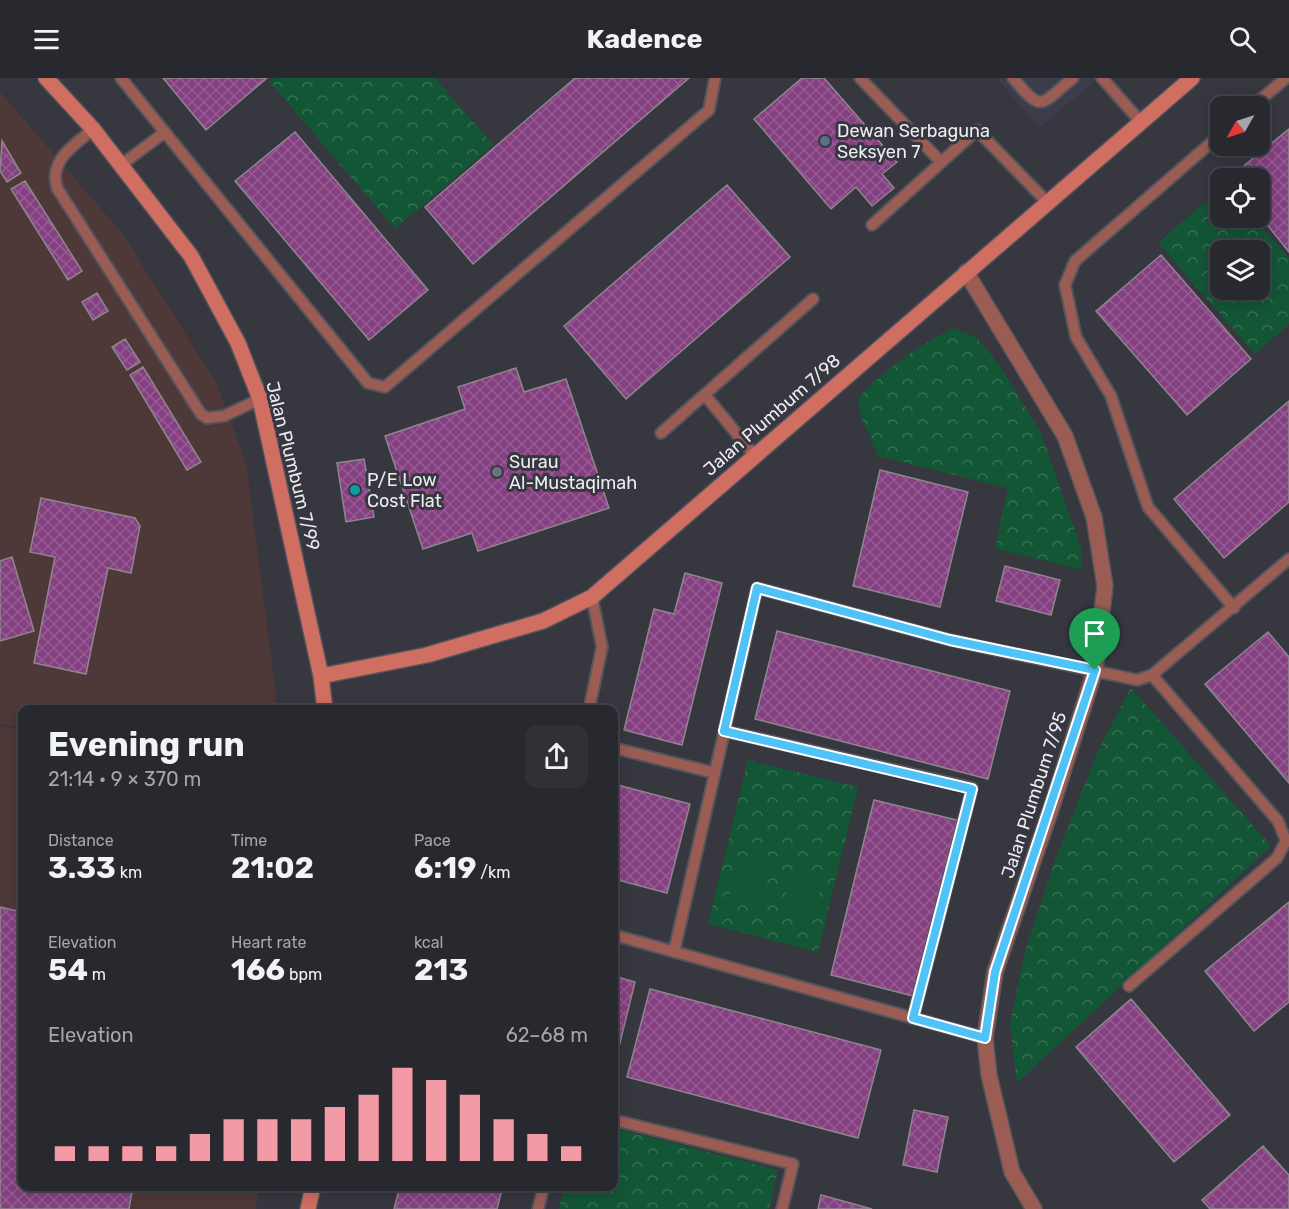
<!DOCTYPE html>
<meta charset="utf-8">
<style>
:root{--surface:#28292f;--page:#303137;--text:#f1f3f6;--muted:#a5a6aa;--line:#44454b;--accent:#f39aa7}
body{margin:0;font-family:Rubik,sans-serif;background:var(--page);color:var(--text);height:100vh;display:flex;flex-direction:column;font-size:22px;white-space:nowrap}
*{box-sizing:border-box;margin:0}
p{font-size:20px;color:var(--muted)}
.icon{flex:none;width:33px;height:33px;fill:none;stroke:currentColor;stroke-width:2;stroke-linecap:round;stroke-linejoin:round}
.map{position:relative;flex:1;overflow:hidden}
.side{position:absolute;left:18px;top:627px;width:600px;height:486px;display:flex;flex-direction:column;background:var(--surface);border-radius:12px;box-shadow:0 3px 15px #0003,0 0 0 2px var(--line)}
.side>*{flex:none}
.needle{width:39px;rotate:231deg}
.buttons{position:absolute;left:1210px;top:18px;display:grid;gap:12px}
.buttons a{display:grid;place-items:center;width:60px;height:60px;border-radius:12px;background:var(--surface);box-shadow:0 3px 15px #0003,0 0 0 2px var(--line);font-size:30px}
.pin{position:absolute;display:grid;place-items:center;width:51px;height:51px;color:#fff;margin:-62px -26px;border-radius:50% 50% 50% 0;rotate:-45deg;box-shadow:0 0 6px #0007}
.pin .icon{rotate:45deg}
.round{display:grid;place-items:center;flex:none;width:63px;height:63px;border-radius:12px;background:var(--page)}
.overview{display:flex;align-items:center;justify-content:space-between;height:102px;padding:0 30px}
h1{font-size:33px;font-weight:700;line-height:45px}
.figures{display:grid;grid-template-columns:repeat(3,1fr);gap:9px;height:102px;padding:6px 30px}
.figures div{display:grid;align-content:center}
.figures b{font-size:30px;font-weight:700}
.figures small{font-size:16px;font-weight:400}
.figures p{font-size:16px}
.chart{height:168px;padding:12px 30px}
.chart p{display:flex;justify-content:space-between}
.chart svg{width:100%;height:108px;margin-top:6px;stroke:var(--accent);stroke-width:6}
header{display:flex;justify-content:space-between;align-items:center;height:78px;padding:0 30px;background:var(--surface);font-size:27px;font-weight:700}
.map>svg:first-child{display:block}
.built{fill:#3c3c4b}
.education{fill:#4e3938}
.park{fill:url(#park-crowns);fill-rule:evenodd}
.pitch{fill:#135636}
.building{fill:url(#building-cross-hatch);stroke:#8e868d;stroke-width:1.5}
.lines{fill:none;stroke-linecap:round;stroke-linejoin:round}
.lane-casing{stroke:#53545c;stroke-width:14}
.street-casing{stroke:#53545c;stroke-width:18}
.secondary-casing{stroke:#53545c;stroke-width:18}
.lane{stroke:#9a5c53;stroke-width:10}
.street{stroke:#9a5c53;stroke-width:15}
.secondary{stroke:#d06e61;stroke-width:15}
.route-casing{stroke:#fff;stroke-width:12}
.route{stroke:#4fc3f7;stroke-width:8}
.service-dot{fill:#5c6f8a;stroke:#36373f;stroke-width:2}
.worship-dot{fill:#6b7280;stroke:#36373f;stroke-width:2}
.culture-dot{fill:#0f9aa8;stroke:#36373f;stroke-width:2}
.labels{text-anchor:middle;dominant-baseline:central;stroke-width:6;stroke-linejoin:round;paint-order:stroke}
.poi-label{font-size:18px;fill:#ecedf2;stroke:#36373f;text-anchor:start}
.street-label{font-size:18px;fill:#ecedf2;stroke:#36373f}
</style>
<header><svg class="icon" aria-label="menu" viewBox="0 0 24 24"><path d="M4 6h16M4 12h16M4 18h16"/></svg>Kadence<svg class="icon" aria-label="search" viewBox="0 0 24 24"><circle cx="10" cy="10" r="6"/><path d="M15 15l6 6"/></svg></header>
<div class="map">
<svg width="1289" height="1131" viewBox="0 0 1289 1131">
<defs>
<pattern id="park-crowns" width="20" height="18" patternUnits="userSpaceOnUse" patternTransform="scale(1.5)"><rect width="20" height="18" fill="#135636"/><path d="M2 6a3 3 0 1 1 6 0M12 15a3 3 0 1 1 6 0" fill="none" stroke="#366f54"/></pattern>
<pattern id="building-cross-hatch" width="8" height="8" patternUnits="userSpaceOnUse" patternTransform="scale(1.5)"><rect width="8" height="8" fill="#844081"/><path d="M0 0l8 8M0 8l8-8" fill="none" stroke="#965c93"/></pattern>
</defs>
<rect width="100%" height="100%" fill="#36373f"/>
<path class="built" d="M997,0h102l-60,50z"/>
<path class="education" d="M0,14l122,141 94,149 30,81 32,246 -256,1v18l-22,-4z
M0,648l22,3v457l237,1 -3,22h-256z"/>
<path class="park" d="M275,0h160l58,67 -98,84 -125,-147z
M1221,110v30h32l36,40v66l-34,30 -97,-111zM1260,172v40h-39v-40z
M954,250l22,9 22,26 43,70 40,115 1,22 -87,-21 13,-61 -130,-32 -17,-39 -3,-18c25,-29 61,-54 96,-71z
M1131,610l140,158 -254,237 -7,-59 15,-73 29,-88 44,-112z
M748,682l110,27 -40,165 -110,-28z
M614,1050l164,42 -9,39h-210l5,-22 50,-1z"/>
<path class="pitch" d="M739,780l31,8 -10,43 -32,-8z
M791,795l31,8 -10,43 -32,-8z"/>
<path class="building" d="M163,0h104l-61,52z
M575,0h114l-216,186 -48,-57z
M802,0h22l73,84 -15,12 12,14 -22,18 -16,-19 -25,22 -77,-90z
M1289,51v123l-29,-36v-38h-31z
M295,54l133,158 -59,50 -134,-159z
M2,63l19,32 -14,9 -7,-11z
M25,103l57,90 -14,9 -57,-91z
M727,107l63,72 -164,142 -62,-73z
M1161,177l90,104 -64,56 -91,-104z
M97,215l11,18 -15,9 -11,-18z
M125,261l15,23 -13,8 -15,-23z
M143,289l58,95 -14,8 -57,-95z
M516,290l8,24 42,-13 43,129 -131,43 -6,-18 -49,16 -38,-113 80,-27 -7,-22z
M1289,323v101l-65,56 -50,-59z
M364,381l10,58 -28,5 -9,-59z
M880,392l88,22 -28,115 -87,-21z
M41,420l94,20 5,8 -9,47 -23,-5 -22,106 -52,-11 21,-106 -25,-5z
M12,479l22,74 -34,10v-80z
M1005,488l55,14 -9,35 -55,-14z
M685,495l37,10 -40,162 -58,-15 30,-121 20,5z
M777,553l233,60 -22,88 -233,-60z
M1268,554l21,25v126l-84,-99z
M614,706l76,20 -23,89 -53,-14z
M874,722l83,20 -44,176 -82,-21z
M1289,824v100l-35,29 -49,-60z
M0,829l22,5v274h111l-4,23h-129z
M614,898l21,6 -21,85z
M650,911l231,61 -23,88 -231,-61z
M1131,921l99,116 -56,47 -98,-115z
M914,1032l34,7 -11,55 -34,-7z
M1263,1068l26,29v34h-79l-8,-9z
M400,1108h103l-6,23h-103z
M821,1117l51,14h-54z"/>
<g class="lines">
<g class="lane-casing">
<path id="lane" d="M121,0l247,305 17,4 324,-277 6,-32
M860,0l81,84
M1013,0c30,36 27,27 60,0
M1102,0l38,43
M1253,28l33,-28
M93,51c-19,17 -44,30 -36,59l144,226 6,4 17,-2 36,-17
M1221,56l-146,127 -10,24 11,52 35,59 37,111 86,101
M121,87l44,-33
M872,147l105,-95 70,72
M705,317l50,61
M661,355l152,-134
M589,632l13,-63 -10,-50
M725,653l247,57 -59,230
M614,670l101,25
M614,857l371,103
M674,874l83,-364 193,52 187,40 15,-5 137,-116
M1129,908l148,-128 9,-17 -8,-20 -126,-146
M614,1042l179,44 -11,45
M538,1131l6,-23"/>
</g>
<g class="street-casing">
<path id="street" d="M966,194l99,164 29,81 11,69 -10,84 -42,133 -58,169 -10,66 4,37 23,97 22,37"/>
</g>
<g class="secondary-casing">
<path id="secondary" d="M46,0l47,51 98,127 47,87 22,56 61,277 4,34
M321,598l106,-21 116,-34 49,-24 600,-519
M308,1131l5,-23"/>
</g>
<use href="#lane" class="lane"/>
<use href="#street" class="street"/>
<use href="#secondary" class="secondary"/>
</g>
<g class="lines">
<g class="route-casing">
<path id="route" d="M757,510l193,52 145,30 -100,302 -10,66 -72,-20 59,-229 -248,-58z"/>
</g>
<use href="#route" class="route"/>
</g>
<circle class="service-dot" cx="825" cy="63" r="6"/>
<circle class="worship-dot" cx="497" cy="394" r="6"/>
<circle class="culture-dot" cx="355" cy="412" r="6"/>
<g class="labels">
<g class="poi-label">
<text x="837" y="53">Dewan Serbaguna<tspan x="837" dy="21">Seksyen 7</tspan></text>
<text x="509" y="384">Surau<tspan x="509" dy="21">Al-Mustaqimah</tspan></text>
<text x="367" y="402">P/E Low<tspan x="367" dy="21">Cost Flat</tspan></text>
</g>
<g class="street-label">
<text transform="translate(772 337) rotate(-41)">Jalan Plumbum 7/98</text>
<text transform="translate(293 388) rotate(76)">Jalan Plumbum 7/99</text>
<text transform="translate(1034 717) rotate(-72)">Jalan Plumbum 7/95</text>
</g>
</g>
</svg>
<div class="buttons">
<a><svg class="needle" viewBox="-14 -14 28 28"><path d="M0-13l5 13h-10z" fill="#e53935"/><path d="M0 13l5-13h-10z" fill="#a5a6aa"/></svg></a>
<a><svg class="icon" aria-label="locate" viewBox="0 0 24 24"><circle cx="12" cy="12" r="6"/><path d="M12 2v4M12 18v4M2 12h4M18 12h4"/></svg></a>
<a><svg class="icon" aria-label="layers" viewBox="0 0 24 24"><path d="M12 4l9 5-9 5-9-5zM3 14l9 5 9-5"/></svg></a>
</div>
<div class="pin" style="left:1095px;top:592px;background:#1e9e55"><svg class="icon" aria-label="arrive" viewBox="0 0 24 24"><path d="M6 21V4h12l-3 4 3 4H6"/></svg></div>
<section class="side">
<div class="overview"><div><h1>Evening run</h1><p>21:14 · 9 × 370 m</p></div><a class="round"><svg class="icon" aria-label="share" viewBox="0 0 24 24"><path d="M12 15V3M7 8l5-5 5 5M5 13v7h14v-7"/></svg></a></div>
<div class="figures">
<div><p>Distance</p><b>3.33<small> km</small></b></div>
<div><p>Time</p><b>21:02</b></div>
<div><p>Pace</p><b>6:19<small> /km</small></b></div>
</div>
<div class="figures">
<div><p>Elevation</p><b>54<small> m</small></b></div>
<div><p>Heart rate</p><b>166<small> bpm</small></b></div>
<div><p>kcal</p><b>213</b></div>
</div>
<div class="chart"><p><span>Elevation</span>62–68 m</p>
<svg viewBox="0 0 160 44" preserveAspectRatio="none"><path d="M5 44V38M15 44V38M25 44V38M35 44V38M45 44V33M55 44V27M65 44V27M75 44V27M85 44V22M95 44V17M105 44V6M115 44V11M125 44V17M135 44V27M145 44V33M155 44V38"/></svg>
</div>
</section>
</div>
